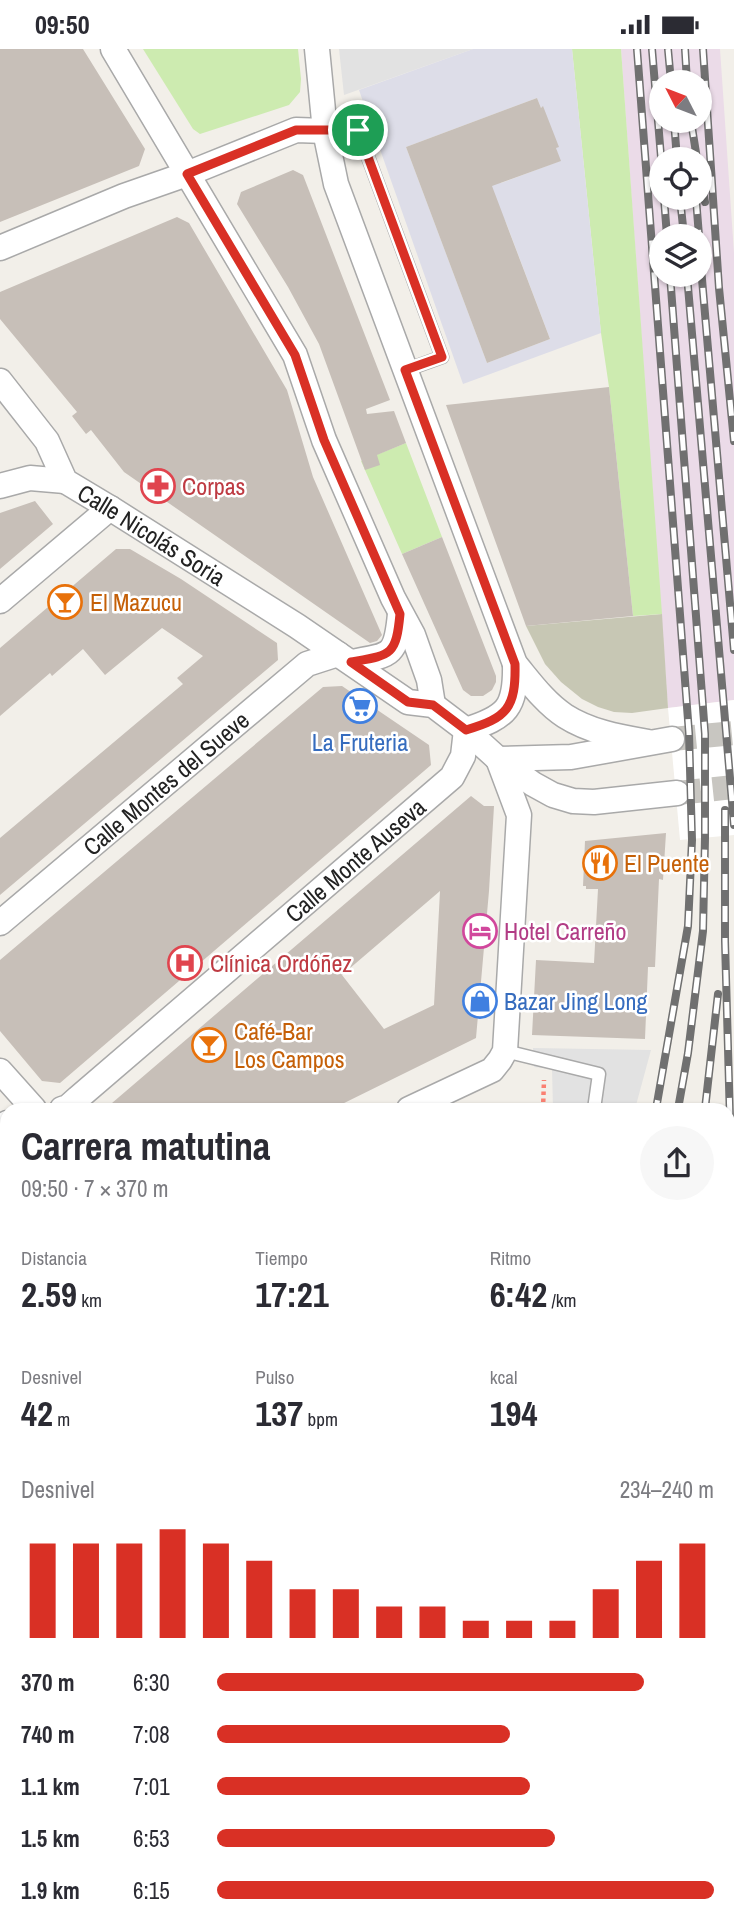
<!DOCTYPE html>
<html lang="es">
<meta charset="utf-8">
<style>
:root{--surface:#fff;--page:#f7f7f7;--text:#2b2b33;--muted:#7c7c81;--accent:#d93025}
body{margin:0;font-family:"Archivo Narrow",sans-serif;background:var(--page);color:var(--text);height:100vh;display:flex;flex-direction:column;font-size:26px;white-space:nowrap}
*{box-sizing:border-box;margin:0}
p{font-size:23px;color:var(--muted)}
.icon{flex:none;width:38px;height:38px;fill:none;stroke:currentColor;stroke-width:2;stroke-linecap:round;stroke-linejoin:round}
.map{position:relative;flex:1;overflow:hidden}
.drawer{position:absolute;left:0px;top:1054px;width:735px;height:830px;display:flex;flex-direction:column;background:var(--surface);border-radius:21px 21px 0 0;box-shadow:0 2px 5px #0004}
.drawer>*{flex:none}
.needle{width:46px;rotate:312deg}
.buttons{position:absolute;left:649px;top:21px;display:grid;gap:14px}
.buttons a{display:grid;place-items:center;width:63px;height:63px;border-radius:50%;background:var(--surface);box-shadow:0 2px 5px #0004;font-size:35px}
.pin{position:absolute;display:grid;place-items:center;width:60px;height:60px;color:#fff;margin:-30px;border:4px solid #fff;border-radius:50%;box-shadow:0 2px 7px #0007}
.round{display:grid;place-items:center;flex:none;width:74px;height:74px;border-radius:37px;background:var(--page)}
.overview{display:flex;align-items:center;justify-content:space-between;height:119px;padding:0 21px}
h1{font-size:38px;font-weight:700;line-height:52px}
.figures{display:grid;grid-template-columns:repeat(3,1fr);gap:10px;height:119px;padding:7px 21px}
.figures div{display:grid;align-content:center}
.figures b{font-size:35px;font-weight:700}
.figures small{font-size:19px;font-weight:400}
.figures p{font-size:19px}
.chart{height:196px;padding:14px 21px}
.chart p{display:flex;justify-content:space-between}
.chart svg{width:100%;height:126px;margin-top:7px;stroke:var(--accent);stroke-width:6}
ul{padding:0 21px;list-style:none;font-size:23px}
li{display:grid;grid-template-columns:112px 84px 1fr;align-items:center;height:52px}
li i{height:18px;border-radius:9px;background:var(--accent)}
.status{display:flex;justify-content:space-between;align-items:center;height:49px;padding:0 35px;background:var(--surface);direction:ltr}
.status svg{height:19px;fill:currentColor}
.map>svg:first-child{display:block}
.industrial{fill:#ebdbe8;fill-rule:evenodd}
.construction{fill:#c7c7b4}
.grass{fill:#cdebb0}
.park{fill:#c8facc}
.parking{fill:#e2e2e2}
.plaza{fill:#dddde8;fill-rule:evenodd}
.pier{fill:#fff}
.building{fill:#c7bfb8;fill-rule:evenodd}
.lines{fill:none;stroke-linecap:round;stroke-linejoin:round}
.street-tunnel{stroke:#c8c6c1;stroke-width:24;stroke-dasharray:24 12;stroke-linecap:butt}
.lane-casing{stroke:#a9a9a9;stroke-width:15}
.street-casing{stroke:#a9a9a9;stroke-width:27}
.path{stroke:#fa8072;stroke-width:4.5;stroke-dasharray:3.5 3.5;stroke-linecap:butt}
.lane{stroke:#fff;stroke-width:12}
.street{stroke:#fff;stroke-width:24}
.rail-casing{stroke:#707070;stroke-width:8}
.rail{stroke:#fff;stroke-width:5;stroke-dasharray:16;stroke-linecap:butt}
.route-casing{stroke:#fff;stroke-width:14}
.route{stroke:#d93025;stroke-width:9}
.labels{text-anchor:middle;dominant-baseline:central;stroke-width:5;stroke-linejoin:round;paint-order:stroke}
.health-label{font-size:24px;fill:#be3a42;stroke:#fff;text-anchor:start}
.street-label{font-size:24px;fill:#222;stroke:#fff}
.food-label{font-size:24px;fill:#c56008;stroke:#fff;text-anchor:start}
.shop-label{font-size:24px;fill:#366cbe;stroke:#fff}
.hotel-label{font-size:24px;fill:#b23c85;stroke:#fff;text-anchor:start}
</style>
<div class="status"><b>09:50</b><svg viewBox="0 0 49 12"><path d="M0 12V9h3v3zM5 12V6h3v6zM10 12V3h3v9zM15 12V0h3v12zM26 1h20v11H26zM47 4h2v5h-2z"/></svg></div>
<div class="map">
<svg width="734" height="1883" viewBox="0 0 734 1883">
<rect width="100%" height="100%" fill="#f2efe9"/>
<path class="industrial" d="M621,0h99l14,204v447l-66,8zM662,33h38v39h-38zM662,110h38v39h-38zM662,187h38v39h-38z"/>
<path class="construction" d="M662,565l6,94 -36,5 -18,-1 -16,-5 -16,-8 -21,-17 -16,-18 -19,-38z"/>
<path class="grass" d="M143,0h155l3,30 -1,13 -11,13 -89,29 -7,-5z
M572,0h49l41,565 -29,2 -24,-229 -8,-54z
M406,394l36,94 -40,17 -41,-93z"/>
<path class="park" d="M7,1769v107h310l3,7h-320v-111z"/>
<path class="parking" d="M339,0h134l-129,46z
M533,999l118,2 -16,59h-82l-1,-40 -18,-2z"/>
<path class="plaza" d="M473,0h99l29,284 -138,51 -104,-294zM537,49l4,10 2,-1 17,54 -59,22 -1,-2 -12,4 19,40 43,114 -63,24 -81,-216z
M728,1288h6v322h-6z
M734,1726v157h-158l-1,-7h153v-149z"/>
<path class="pier" d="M734,651v135l-54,5 -12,-132z"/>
<path class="building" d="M0,0h83l62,100 -6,17 -139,56z
M537,49l4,10 2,-2 16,41 -3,1 5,13 -69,25 58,153 -63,24 -81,-216z
M293,121l10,5 87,225 -24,9 1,5 27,-3 12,32 -29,12 3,10 -15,5 -46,-126 -31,-57 -51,-83 4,-12z
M177,168l12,6 98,167 26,87 69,158 -5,6 -7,2 -246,-171 -33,-42 -5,4 -14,-18 5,-4 -77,-93v-27z
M609,338l24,229 -107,10 -80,-221z
M35,452l18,23 -53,45v-56z
M442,488l54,139v6l-4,8 -9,6h-12l-8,-6 -61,-136z
M116,500h14l51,30 96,64 1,17 -278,235v-57l183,-154 -6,-6 26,-22 -41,-28 -57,47 -22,-26 -31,27 -2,-3 -50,43v-68z
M342,637l87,59 2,20 -371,318 -18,-2 -42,-50v-71l323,-273z
M471,747l13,10h10l-5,85 -13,147 -144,71h-227zM440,842l-6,114 -50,24 -42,-54z
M666,784l-3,47 -4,-1 -4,88h-7l-3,72 -113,-4 4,-75 58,3 4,-74h-12v-3h-3l2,-45z"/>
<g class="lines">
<path class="street-tunnel" d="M672,690l62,-6
M677,744l57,-6"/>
<g class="lane-casing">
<path id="lane" d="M325,82l33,-1 84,227 -36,13
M505,1002l94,23 -5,35"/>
</g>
<g class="street-casing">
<g id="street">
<path d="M113,0l182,306 29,85 69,158 20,37 16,45 4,25"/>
<path d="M317,0l8,82 11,53 179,480c15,18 30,39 50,52 25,16 55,21 83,26"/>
<path d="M0,199l124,-52 63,-22 109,-44 29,1"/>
<path id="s1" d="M0,332l47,60 18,40 45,27 187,118 111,76 25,3 33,25 32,29 35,25 20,11 20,6 21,1 83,-9"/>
<path d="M0,437l30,-8 35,3"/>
<path d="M0,552l110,-93"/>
<path d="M351,613c41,-7 45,-6 49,-48"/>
<path d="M466,681c41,-13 50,-22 49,-66"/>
<path d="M498,710l73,-2 101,-18"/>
<path id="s2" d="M0,874l307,-259 31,-10"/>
<path d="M0,1022l34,38"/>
<path id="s3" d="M62,1060l6,-2 10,-9 374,-321 11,-21 3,-26"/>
<path d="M409,1060l83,-39 8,-10 5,-9 14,-236 -21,-56"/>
<path d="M0,1079l7,-5"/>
<path d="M0,1272l7,-4"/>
<path d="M0,1636l7,-2"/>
<path d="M446,1876l2,7"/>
<path d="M490,1876l2,7"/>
<path d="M526,1876l4,7"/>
</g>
</g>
<path class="path" d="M543,1060l1,-29
M0,1838l7,-2
M55,1876l8,7
M158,1876l4,7
M265,1876l2,7
M1,1883l20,-7"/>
<use href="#lane" class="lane"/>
<use href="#street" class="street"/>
<g class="rail-casing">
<path id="rail" d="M637,0l52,684 3,107 -4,86 -32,183
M652,0l10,120
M668,0l3,33
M685,0l2,33
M703,0l16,239 15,153
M674,72l3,38
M691,72l6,38
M700,125l5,28
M664,149l3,38
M680,149l4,38
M696,149l3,38
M700,207l34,394
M670,226l35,459v104l-2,93 -15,122 -10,56
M687,226l47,550
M725,761v131l6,215
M705,1060l13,-115"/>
</g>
<use href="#rail" class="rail"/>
</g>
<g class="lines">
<g class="route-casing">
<path id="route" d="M296,81h62l84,227 -37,13 110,294c1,44 -8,54 -49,66l-33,-25 -25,-3 -57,-40c40,-7 45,-6 49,-48l-76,-174 -29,-85 -108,-181z"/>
</g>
<use href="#route" class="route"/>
</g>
<defs>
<g id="pharmacy-ring" transform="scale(1.75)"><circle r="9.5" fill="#fff" stroke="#e0444e" stroke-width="1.5"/><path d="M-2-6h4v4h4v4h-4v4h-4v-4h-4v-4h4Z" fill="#e0444e"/></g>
<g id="bar-ring" transform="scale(1.75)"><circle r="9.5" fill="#fff" stroke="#e8710a" stroke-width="1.5"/><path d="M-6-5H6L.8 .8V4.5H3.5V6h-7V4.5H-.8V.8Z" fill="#e8710a"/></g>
<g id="supermarket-ring" transform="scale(1.75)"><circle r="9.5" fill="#fff" stroke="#3f7fe0" stroke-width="1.5"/><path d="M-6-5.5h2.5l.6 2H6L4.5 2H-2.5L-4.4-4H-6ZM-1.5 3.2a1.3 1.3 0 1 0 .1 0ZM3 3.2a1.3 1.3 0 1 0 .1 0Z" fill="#3f7fe0"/></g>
<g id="restaurant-ring" transform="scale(1.75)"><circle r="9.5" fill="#fff" stroke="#e8710a" stroke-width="1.5"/><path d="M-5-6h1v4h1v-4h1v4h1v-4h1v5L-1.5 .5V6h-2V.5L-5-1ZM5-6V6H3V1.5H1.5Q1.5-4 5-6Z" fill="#e8710a"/></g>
<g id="hotel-ring" transform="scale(1.75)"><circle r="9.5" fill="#fff" stroke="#d1479c" stroke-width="1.5"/><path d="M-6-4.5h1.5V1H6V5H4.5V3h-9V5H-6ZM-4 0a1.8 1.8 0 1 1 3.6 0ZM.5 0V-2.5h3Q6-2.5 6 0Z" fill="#d1479c"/></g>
<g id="hospital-ring" transform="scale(1.75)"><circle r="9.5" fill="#fff" stroke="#e0444e" stroke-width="1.5"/><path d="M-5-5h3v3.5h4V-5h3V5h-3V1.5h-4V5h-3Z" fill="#e0444e"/></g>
<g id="shop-ring" transform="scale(1.75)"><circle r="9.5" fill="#fff" stroke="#3f7fe0" stroke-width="1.5"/><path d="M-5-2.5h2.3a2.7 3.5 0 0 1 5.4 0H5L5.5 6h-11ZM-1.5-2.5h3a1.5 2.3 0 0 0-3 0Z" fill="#3f7fe0"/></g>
</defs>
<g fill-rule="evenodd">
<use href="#pharmacy-ring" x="158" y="437"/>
<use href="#bar-ring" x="65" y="553"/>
<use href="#supermarket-ring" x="360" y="657"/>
<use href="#restaurant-ring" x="600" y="814"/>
<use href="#hotel-ring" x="480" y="882"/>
<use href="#hospital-ring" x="185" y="914"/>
<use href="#shop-ring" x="480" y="952"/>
<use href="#bar-ring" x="209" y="996"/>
</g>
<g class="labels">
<g class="health-label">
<text x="182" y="437">Corpas</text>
<text x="210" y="914">Clínica Ordóñez</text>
</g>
<g class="street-label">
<text stroke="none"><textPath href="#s1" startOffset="222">Calle Nicolás Soria</textPath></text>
<text stroke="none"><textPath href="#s2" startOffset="217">Calle Montes del Sueve</textPath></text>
<text stroke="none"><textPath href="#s3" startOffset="385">Calle Monte Auseva</textPath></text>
</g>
<g class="food-label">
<text x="90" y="553">El Mazucu</text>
<text x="624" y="814">El Puente</text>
<text x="234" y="982">Café-Bar<tspan x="234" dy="28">Los Campos</tspan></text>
</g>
<g class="shop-label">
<text x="360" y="693">La Fruteria</text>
<text x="504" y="952" text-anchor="start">Bazar Jing Long</text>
</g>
<g class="hotel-label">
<text x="504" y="882">Hotel Carreño</text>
</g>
</g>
</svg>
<div class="buttons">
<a><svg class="needle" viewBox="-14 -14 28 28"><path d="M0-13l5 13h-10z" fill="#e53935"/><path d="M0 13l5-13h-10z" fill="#7c7c81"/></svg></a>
<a><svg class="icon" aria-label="locate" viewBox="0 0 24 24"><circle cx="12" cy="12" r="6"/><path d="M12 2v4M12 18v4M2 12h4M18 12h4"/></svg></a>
<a><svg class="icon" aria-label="layers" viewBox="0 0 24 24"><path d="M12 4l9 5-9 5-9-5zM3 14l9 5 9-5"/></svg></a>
</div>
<div class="pin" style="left:358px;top:81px;background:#1e9e55"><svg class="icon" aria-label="arrive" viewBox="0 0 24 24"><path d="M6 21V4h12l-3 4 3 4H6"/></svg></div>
<section class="drawer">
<div class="overview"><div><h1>Carrera matutina</h1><p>09:50 · 7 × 370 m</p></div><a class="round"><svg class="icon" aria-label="share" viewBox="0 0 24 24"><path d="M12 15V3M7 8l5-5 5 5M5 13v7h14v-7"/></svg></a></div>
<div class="figures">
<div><p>Distancia</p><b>2.59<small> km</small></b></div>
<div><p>Tiempo</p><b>17:21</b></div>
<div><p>Ritmo</p><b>6:42<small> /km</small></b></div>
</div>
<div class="figures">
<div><p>Desnivel</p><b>42<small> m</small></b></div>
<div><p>Pulso</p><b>137<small> bpm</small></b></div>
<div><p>kcal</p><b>194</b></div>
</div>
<div class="chart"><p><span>Desnivel</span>234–240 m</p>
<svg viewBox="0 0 160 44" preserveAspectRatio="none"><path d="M5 44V11M15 44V11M25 44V11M35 44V6M45 44V11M55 44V17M65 44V27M75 44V27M85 44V33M95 44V33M105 44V38M115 44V38M125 44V38M135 44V27M145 44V17M155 44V11"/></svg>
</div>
<ul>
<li><b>370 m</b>6:30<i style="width:86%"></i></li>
<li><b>740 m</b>7:08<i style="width:59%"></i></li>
<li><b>1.1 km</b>7:01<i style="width:63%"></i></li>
<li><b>1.5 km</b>6:53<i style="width:68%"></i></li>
<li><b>1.9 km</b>6:15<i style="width:100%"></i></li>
</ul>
</section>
</div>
